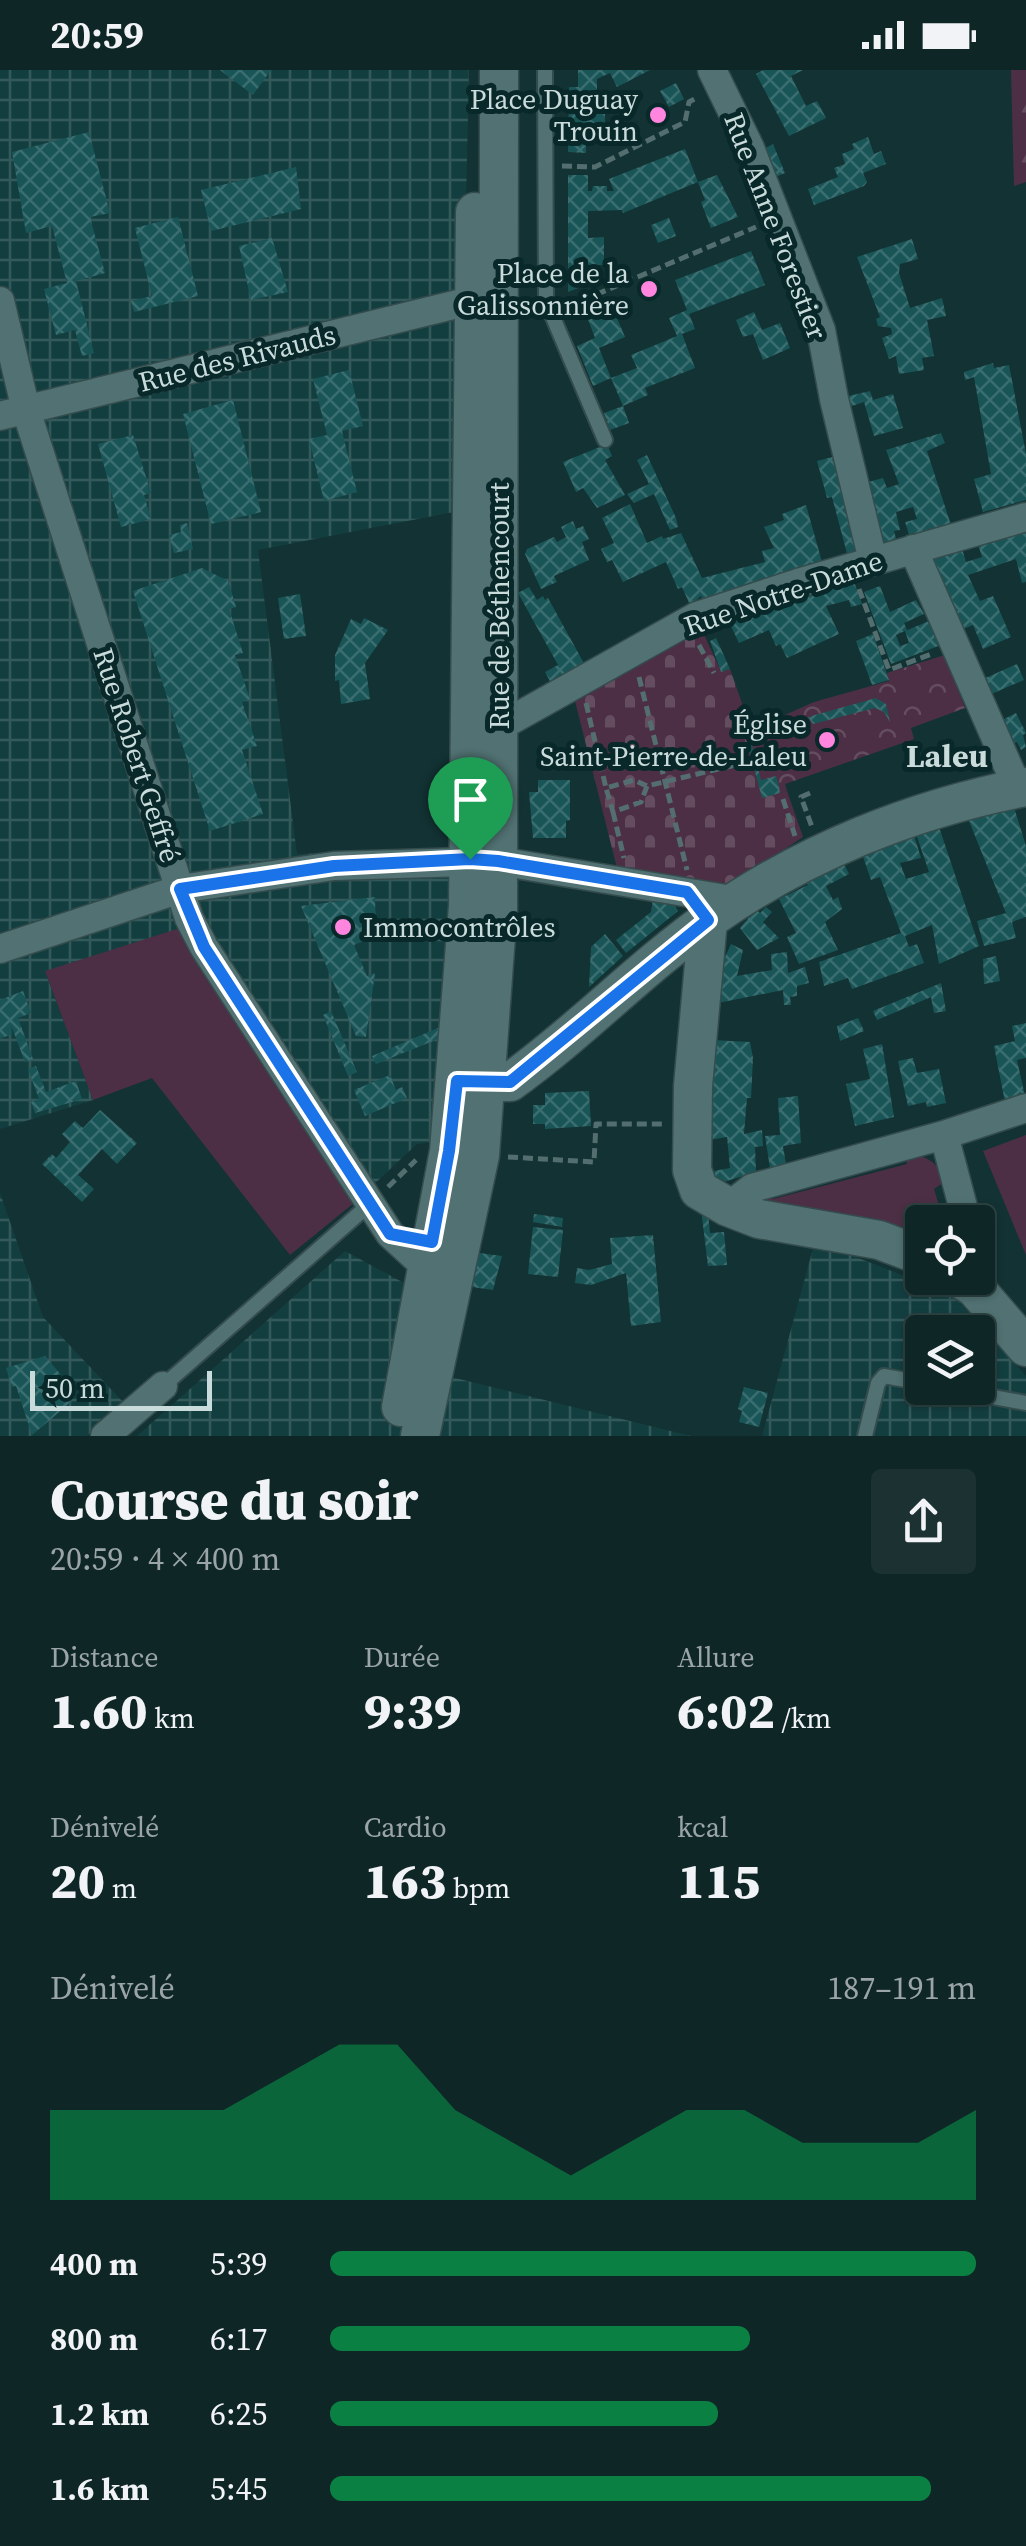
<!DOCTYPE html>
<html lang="fr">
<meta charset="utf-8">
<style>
:root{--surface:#0e2626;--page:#1c3232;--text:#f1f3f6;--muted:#9ba5a7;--line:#2e4343;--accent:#0b8043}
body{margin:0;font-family:"Source Serif 4",serif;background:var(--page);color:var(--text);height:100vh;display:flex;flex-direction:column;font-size:38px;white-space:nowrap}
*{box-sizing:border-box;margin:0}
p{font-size:32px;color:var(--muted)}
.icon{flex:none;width:55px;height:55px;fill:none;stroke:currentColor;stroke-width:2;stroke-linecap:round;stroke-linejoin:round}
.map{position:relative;height:1366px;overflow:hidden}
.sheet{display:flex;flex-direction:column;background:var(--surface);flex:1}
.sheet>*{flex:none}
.buttons{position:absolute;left:905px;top:1135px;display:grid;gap:20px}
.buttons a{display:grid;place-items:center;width:90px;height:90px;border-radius:10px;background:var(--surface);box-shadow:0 2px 8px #0004,0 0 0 2px var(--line);font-size:50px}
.scale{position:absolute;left:30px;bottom:25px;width:182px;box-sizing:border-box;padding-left:10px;border:5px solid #cadbdb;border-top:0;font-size:28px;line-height:35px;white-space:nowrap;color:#cadbdb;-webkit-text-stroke:8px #082829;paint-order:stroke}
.pin{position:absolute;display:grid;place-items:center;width:85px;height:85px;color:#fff;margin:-102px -42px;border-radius:50% 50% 50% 0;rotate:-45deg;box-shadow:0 0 10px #0007}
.pin .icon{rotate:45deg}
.round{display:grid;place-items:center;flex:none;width:105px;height:105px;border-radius:10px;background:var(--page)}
.summary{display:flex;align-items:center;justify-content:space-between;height:170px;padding:0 50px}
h1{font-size:55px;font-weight:800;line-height:75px}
.metrics{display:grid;grid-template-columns:repeat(3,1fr);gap:15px;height:170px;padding:10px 50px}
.metrics div{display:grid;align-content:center}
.metrics b{font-size:50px;font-weight:800}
.metrics small{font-size:28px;font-weight:400}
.metrics p{font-size:28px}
.chart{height:280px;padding:20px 50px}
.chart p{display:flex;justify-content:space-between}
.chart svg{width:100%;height:180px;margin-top:10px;fill:var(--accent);opacity:.7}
ul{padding:0 50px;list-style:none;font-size:32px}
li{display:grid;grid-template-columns:160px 120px 1fr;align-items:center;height:75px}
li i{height:25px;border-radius:12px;background:var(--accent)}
.status{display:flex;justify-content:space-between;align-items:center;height:70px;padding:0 50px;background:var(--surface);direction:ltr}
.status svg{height:28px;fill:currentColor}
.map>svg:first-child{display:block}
.industrial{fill:url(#industrial-grid);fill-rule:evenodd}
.grass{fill:#4c2f44}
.forest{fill:url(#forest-firs)}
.cemetery{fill:url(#cemetery-stones)}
.park{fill:url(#park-crowns)}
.building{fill:url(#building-cross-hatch)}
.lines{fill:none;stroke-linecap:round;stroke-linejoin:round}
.lane-casing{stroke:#354c4d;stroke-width:18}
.street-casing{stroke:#354c4d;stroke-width:31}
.secondary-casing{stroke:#354c4d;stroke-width:41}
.path{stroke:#546e6f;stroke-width:5;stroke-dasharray:10 5;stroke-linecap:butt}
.lane{stroke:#517172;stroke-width:14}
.street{stroke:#517172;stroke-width:28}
.secondary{stroke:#517172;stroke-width:38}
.route-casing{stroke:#fff;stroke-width:20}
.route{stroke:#1a73e8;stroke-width:12}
.poi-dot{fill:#ff85de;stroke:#082829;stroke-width:4}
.labels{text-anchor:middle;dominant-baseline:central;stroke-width:10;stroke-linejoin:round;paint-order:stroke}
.poi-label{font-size:28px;fill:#cadbdb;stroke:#082829;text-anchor:end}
.street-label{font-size:28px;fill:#cadbdb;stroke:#082829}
.quarter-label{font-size:32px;font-weight:bold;fill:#cadbdb;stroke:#082829}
</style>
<div class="status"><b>20:59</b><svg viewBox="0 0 49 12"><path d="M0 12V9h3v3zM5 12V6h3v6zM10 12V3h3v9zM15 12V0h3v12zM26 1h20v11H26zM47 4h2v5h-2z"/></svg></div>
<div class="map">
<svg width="1026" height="1366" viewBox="0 0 1026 1366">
<defs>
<pattern id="industrial-grid" width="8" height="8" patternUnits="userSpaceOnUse" patternTransform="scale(2.5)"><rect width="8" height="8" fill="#133e40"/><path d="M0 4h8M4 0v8" fill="none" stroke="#34595b"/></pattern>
<pattern id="forest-firs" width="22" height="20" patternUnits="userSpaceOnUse" patternTransform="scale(2.5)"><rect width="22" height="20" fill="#4c2f44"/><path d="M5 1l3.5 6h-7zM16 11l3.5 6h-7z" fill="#644d5e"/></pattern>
<pattern id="cemetery-stones" width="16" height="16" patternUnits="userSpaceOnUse" patternTransform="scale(2.5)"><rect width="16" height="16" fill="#4c2f44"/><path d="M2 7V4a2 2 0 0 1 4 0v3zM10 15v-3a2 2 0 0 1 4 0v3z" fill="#644d5e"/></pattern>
<pattern id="park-crowns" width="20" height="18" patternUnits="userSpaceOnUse" patternTransform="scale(2.5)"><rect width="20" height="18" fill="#4c2f44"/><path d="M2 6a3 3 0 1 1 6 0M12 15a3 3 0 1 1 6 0" fill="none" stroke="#644d5e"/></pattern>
<pattern id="building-cross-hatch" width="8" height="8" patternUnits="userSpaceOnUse" patternTransform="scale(2.5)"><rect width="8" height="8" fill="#195557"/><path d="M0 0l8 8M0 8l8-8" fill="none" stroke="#396d6f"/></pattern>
</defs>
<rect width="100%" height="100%" fill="#133233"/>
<path class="industrial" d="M0,0h469l-10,441 -201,39 39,304 166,-7 -22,294 -24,3 -63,59 -309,-232 48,129 -93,29z
M0,1123l43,124 81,86 -37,33h-87z
M815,1171l138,54 73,81v60h-264zM922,1262h56v56h-56z
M345,1181l70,38 -12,76 288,71h-554z"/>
<path class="grass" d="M180,858l174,275 -64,52 -138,-177 -59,22 -48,-129z
M1026,1065v120l-43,-104z
M905,1084c21,1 32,7 41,27l-12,8 10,33h-22v21l-155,-33 -3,-13 5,-5 4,7 134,-35z"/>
<path class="forest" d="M1011,0h15v112l-12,4z"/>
<path class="cemetery" d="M700,556l21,45 9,-2 21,60 -6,5 17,63 25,-6 16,46 -74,49 -110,-10 -45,-179z"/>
<path class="park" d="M945,585l20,53 -54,20 3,11 -129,45 2,7 -25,7 -17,-65 69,-31 75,-21 -2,-8z"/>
<path class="building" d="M220,0h51l-18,25z
M578,0h72l-33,17 -7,-14 -13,6v35h8v27h-19v12l-18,-1 1,-65h9z
M763,0h40l-12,6 15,30 11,-5 9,17 -37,18 -33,-62z
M676,13l8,16 -15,8 -9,-16z
M89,62l21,81 -20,4 15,56 -29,8 18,72 -12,3 -7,-26 -19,5 -12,-46 23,-6 -15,-57 -26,7 -14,-81z
M868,67l6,17 7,-3 5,13 -23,9 4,9 -3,4 -50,19 -6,-16 30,-12 -4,-9 11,-4 -3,-10 12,-5 -2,-5z
M773,74l12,29 -14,6 -11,-28z
M685,79l13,33 -75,31 -1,-3 -34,1v27l16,-1v28h-16v19l-20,8v-117h20v16h4l1,-5h14v5h7l-5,-12z
M296,97l5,42 -90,22 -10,-41z
M717,105l21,42 -27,11 -10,-26 4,-2 -7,-18z
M178,147l20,79 -64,16 -3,-11 21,-5 -17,-68z
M669,148l7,18 -18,7 -7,-18z
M272,168l16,54 -37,8 -12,-54z
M912,169l6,20 -18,5 -1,9 11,35 32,-10 4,18 -19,4 7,36 -12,2 2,12 -25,4 -3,-18 -7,3 -7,-21 10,-4 -1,-6 -13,-2 -2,-7 4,-2 -23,-60z
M751,181l14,34 -76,29 6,15 -13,5 13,34 -50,20 3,7 -25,11 -12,-28 26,-10 -6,-13 46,-19 -8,-18 18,-8 -12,-30z
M611,234l14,33 -26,11 12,30 -18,8 -16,-40 18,-8 -9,-24z
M754,242l8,18 18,-7 10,25 -27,12 -10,-26 -10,3 -7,-17z
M993,293l1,5 15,-3 17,89v46l-43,12 -9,-33 17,-5 -17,-97 -9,3 -1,-8z
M349,300l14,56 -21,5 15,61 -33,9 -15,-62 18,-4 -14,-56z
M870,321l3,9 20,-6 10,34 -29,8 -10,-34 -21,7 -3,-11z
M233,330l28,112 -50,12 -28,-110z
M623,336l6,17 -19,7 -6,-17z
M941,363l4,10 -18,8 25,77 -41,13 -6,-19 12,-3 -4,-12 -17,5 4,18 -6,1 4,15 -21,6 -16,-68 22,-6 4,10 12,-4 -13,-34z
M133,365l18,58 -7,2 7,24 -30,8 -23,-83z
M607,374l5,12 -7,4 20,35 -28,13 -14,-20 -7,4 -13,-30z
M647,385l29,63 2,9 -8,3 -16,-36 -20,9 -7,-9 22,-10 -12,-24z
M836,386l27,100 -14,5 -17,-64 -5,1 -10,-37z
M630,434l17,39 15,-7 1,3 18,-6 21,45 63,-16 -3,-11 12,-3 -10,-21 20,-7 -2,-6 24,-9 18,64 -121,32 -2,-5 -11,9 -8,-18 -4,2 -12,-27 -43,20 -11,-22 -5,2 -6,-13 13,-6 -12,-25z
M573,451l3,8 7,-3 6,13 -7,3 7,18 -35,16 3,6 -16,7 -16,-35 2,-5 27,-12 3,5 9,-5 -5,-10z
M187,453l6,26 -19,4 -5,-18 12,-3 -1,-7z
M1026,460v52l-4,1 -6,-24 -48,16 12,26 13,-5 18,41 -28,12 -10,-24 -12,5 -34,-75 34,-10 5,17 16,-5 -5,-16z
M202,498l26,13 8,26 -7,2 14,44 -8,2 15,44 -8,3 15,44 -15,4 21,64 -53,17 -77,-240z
M852,506l10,28 -11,3 -2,-7 -23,6 13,28 -52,24 -7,-14 -4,2 -7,-16 -30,13 -10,-21 75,-36z
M880,516l10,26 26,-12 8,14 -20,9 3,7 -11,5 4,11 9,-3 -4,-12 24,-10 12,24 -50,19 -27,-72z
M529,517l8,13 6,-4 2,4 3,-2 38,69 -35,16 -6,-11 13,-7 -40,-72z
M300,524l6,42 -22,3 -6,-41z
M364,548l24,12 -23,33 5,36 -29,5 -2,-24 -4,1v-26l16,-36 10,5z
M873,564l16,46 -17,5 -16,-44z
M716,568l14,31 -9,3 -11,-31z
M1017,594l7,16 -35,15 -6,-16z
M876,628l10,6 4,18 -6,-10 -9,-4 -62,16 -5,-7z
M1016,643l10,20 -3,2 3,12 -5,3 -4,-8 -4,2 -11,-24z
M774,658l1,8 -23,8 9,36 15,-4 3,10 1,7 -18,5 -15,-56 21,-8 -1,-4z
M538,710h32v40l-4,1v17h-33l-4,-46h9z
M1013,734l13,42v71l-14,5 4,16 -32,8 -7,-25 29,-8 -39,-97z
M939,757l40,119 -40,18 -7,-39 -27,11 4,11 8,-3 7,19 -72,26 -4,-11 -24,8 -5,-24 82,-29 -21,-56 -9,3 -10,-29 53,-16 7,23 -21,5 6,16 23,-7 -13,-38z
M841,788l8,16 -23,12 7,14 5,-3 4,12 -17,13 13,28 -39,14 -12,-27 9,-4 -17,-34 29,-14 -5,-9z
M375,827l1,39 -22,9 13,31 8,-3 -9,64 -10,-1 -55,-130z
M653,828l19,3 6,10 -52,42 -10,-13 35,-28z
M766,837l6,5 -9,10 16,16 -22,12 -17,-22 16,-19 4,4z
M605,864l18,22 -34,31 2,-40z
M731,874l12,6 -6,26 35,-6 -1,-16 16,-2 1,21 17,-6 4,16 -12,3v10l-7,1 1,8h-7l-1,-15 -70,14 12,-47z
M996,886l4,25 -16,3 -1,-25z
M941,913l5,28 -12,2 -3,-16 -54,23 -4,-9z
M23,921l8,22 -13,5 15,41 -8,3 -14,-37 1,9 -12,5v-39z
M331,941l26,61 -9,4 -25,-61z
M858,948l6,13 -24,10 -3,-15z
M1026,953v35l-9,2 8,36 -20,6 -11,-56 21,-5 -3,-15z
M438,958v11l-62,25 -4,-8z
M712,970l38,2 3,16 -2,40h-4l-3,36 18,-4 1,16 -8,1 1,25 -39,12 -3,-13 16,-3 -3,-31 -23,4z
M882,974l12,73 -39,9 -9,-42 24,-5 -7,-30z
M913,988l4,15 22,-4 7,34 -19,4 -1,-5 -18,4 -10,-45z
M36,996l10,26 30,-11 6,18 -47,14 -4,-11 8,-3 -11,-30z
M390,1005l6,15 6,-3 5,11 -42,18 -11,-26z
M589,1021l2,35 -46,3v-5h-12v-19h12v-12z
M798,1026l3,47 -18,3 3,18 -16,4 -5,-32 15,-1 -2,-37z
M100,1040l37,33 -20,21 -15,-15 -24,26 16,14 -12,13 -40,-38 10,-10 4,4 14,-16 -8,-8 13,-13 8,7z
M701,1139l7,3 2,21 14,-1 3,33 -19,1z
M534,1144l29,4 -1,9 -29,-5z
M533,1157l30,3 -5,47 -30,-3z
M653,1165l8,87 -30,4 -5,-53 -35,12 -16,-2 2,-15 12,2 23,-6 -2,-26z
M472,1182l30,4 -9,34 -28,-4z
M45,1286l21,25 -8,7 13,14 -39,33 -16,-49 -4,1 -6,-19z
M744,1317l24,6 -9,34 -20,-5 3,-11 -4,-2z"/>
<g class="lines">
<g class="lane-casing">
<path id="lane" d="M545,0l1,231 59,139
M163,1316l208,-183
M945,1318l81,15
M865,1366l13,-53 6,-7 38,7"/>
</g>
<g class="street-casing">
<path id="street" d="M712,0l38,78 71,182 13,69 39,162
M0,231l26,109 163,508 15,29 186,287 36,33
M0,346l474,-116
M913,479l105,240
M499,657l198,-111 101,-33 228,-66
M0,879l180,-60 154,-23 164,-5 240,40
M944,1065l23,87
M728,1137l24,-19 192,-53 82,-27
M105,1366l58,-50"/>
</g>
<g class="secondary-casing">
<path id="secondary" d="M708,850l-15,166 -1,84 7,20 29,17 31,12 120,21 43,16
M464,1011l46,1c70,-50 130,-114 201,-164 92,-65 204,-110 315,-131
M959,1208l16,10 51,59
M401,1337l48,-256 19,-245 7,-694
M420,1366l60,-281 18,-247 1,-838"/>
</g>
<path class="path" d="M562,96l33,1 90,-45 4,-20 9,-5
M568,232l8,1 180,-76
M859,519l30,81 45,-17
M699,575l15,28
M639,607l48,193
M586,633l20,85
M647,716l-6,16 -28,10 -7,-24 28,-8 13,6 105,-25
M810,723l-9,4 11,30
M783,729l12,37
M613,742l11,46
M508,1087l86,5 2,-38h66
M388,1117l28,-27"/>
<use href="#lane" class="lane"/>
<use href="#street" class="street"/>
<use href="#secondary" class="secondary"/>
</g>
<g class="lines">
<g class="route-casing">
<path id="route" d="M470,789l28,2 189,31 21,28 -198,162 -53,-1 -8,70 -17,91 -42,-8 -186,-287 -24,-58 154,-23z"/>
</g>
<use href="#route" class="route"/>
</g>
<g class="poi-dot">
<circle cx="658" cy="45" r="10"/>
<circle cx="649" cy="219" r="10"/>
<circle cx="827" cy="670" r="10"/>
<circle cx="343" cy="857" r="10"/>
</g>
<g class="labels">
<g class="poi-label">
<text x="638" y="29">Place Duguay<tspan x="638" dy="32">Trouin</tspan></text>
<text x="629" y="203">Place de la<tspan x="629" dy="32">Galissonnière</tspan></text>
<text x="807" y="654">Église<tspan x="807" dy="32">Saint-Pierre-de-Laleu</tspan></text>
<text x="363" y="857" text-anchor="start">Immocontrôles</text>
</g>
<g class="street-label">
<text transform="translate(776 156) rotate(69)">Rue Anne Forestier</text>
<text transform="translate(237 288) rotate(-14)">Rue des Rivauds</text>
<text transform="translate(783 523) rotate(-19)">Rue Notre-Dame</text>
<text transform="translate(499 536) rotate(-90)">Rue de Béthencourt</text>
<text transform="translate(137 685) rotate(72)">Rue Robert Geffré</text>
</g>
<g class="quarter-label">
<text x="947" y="686">Laleu</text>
</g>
</g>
</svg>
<div class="buttons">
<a><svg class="icon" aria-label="locate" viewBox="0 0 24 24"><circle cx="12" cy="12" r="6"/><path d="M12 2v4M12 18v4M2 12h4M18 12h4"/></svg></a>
<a><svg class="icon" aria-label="layers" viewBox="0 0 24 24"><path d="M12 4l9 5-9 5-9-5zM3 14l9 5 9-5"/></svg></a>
</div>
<div class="scale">50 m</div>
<div class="pin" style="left:470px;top:789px;background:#1e9e55"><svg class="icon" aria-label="arrive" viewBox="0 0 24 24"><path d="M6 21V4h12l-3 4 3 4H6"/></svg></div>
</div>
<section class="sheet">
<div class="summary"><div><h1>Course du soir</h1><p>20:59 · 4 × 400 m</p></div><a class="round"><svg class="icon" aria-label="share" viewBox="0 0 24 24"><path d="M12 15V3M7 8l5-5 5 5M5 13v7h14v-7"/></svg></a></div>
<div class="metrics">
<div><p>Distance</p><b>1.60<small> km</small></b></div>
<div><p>Durée</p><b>9:39</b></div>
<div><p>Allure</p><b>6:02<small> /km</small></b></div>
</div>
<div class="metrics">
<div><p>Dénivelé</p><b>20<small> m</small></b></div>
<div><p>Cardio</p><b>163<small> bpm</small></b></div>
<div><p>kcal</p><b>115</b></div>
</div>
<div class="chart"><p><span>Dénivelé</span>187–191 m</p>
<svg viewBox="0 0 160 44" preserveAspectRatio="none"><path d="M0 44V22L10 22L20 22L30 22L40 14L50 6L60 6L70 22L80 30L90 38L100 30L110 22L120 22L130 30L140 30L150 30L160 22V44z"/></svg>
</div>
<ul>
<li><b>400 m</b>5:39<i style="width:100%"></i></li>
<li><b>800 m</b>6:17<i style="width:65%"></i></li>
<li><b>1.2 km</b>6:25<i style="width:60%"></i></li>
<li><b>1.6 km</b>5:45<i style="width:93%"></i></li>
</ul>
</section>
